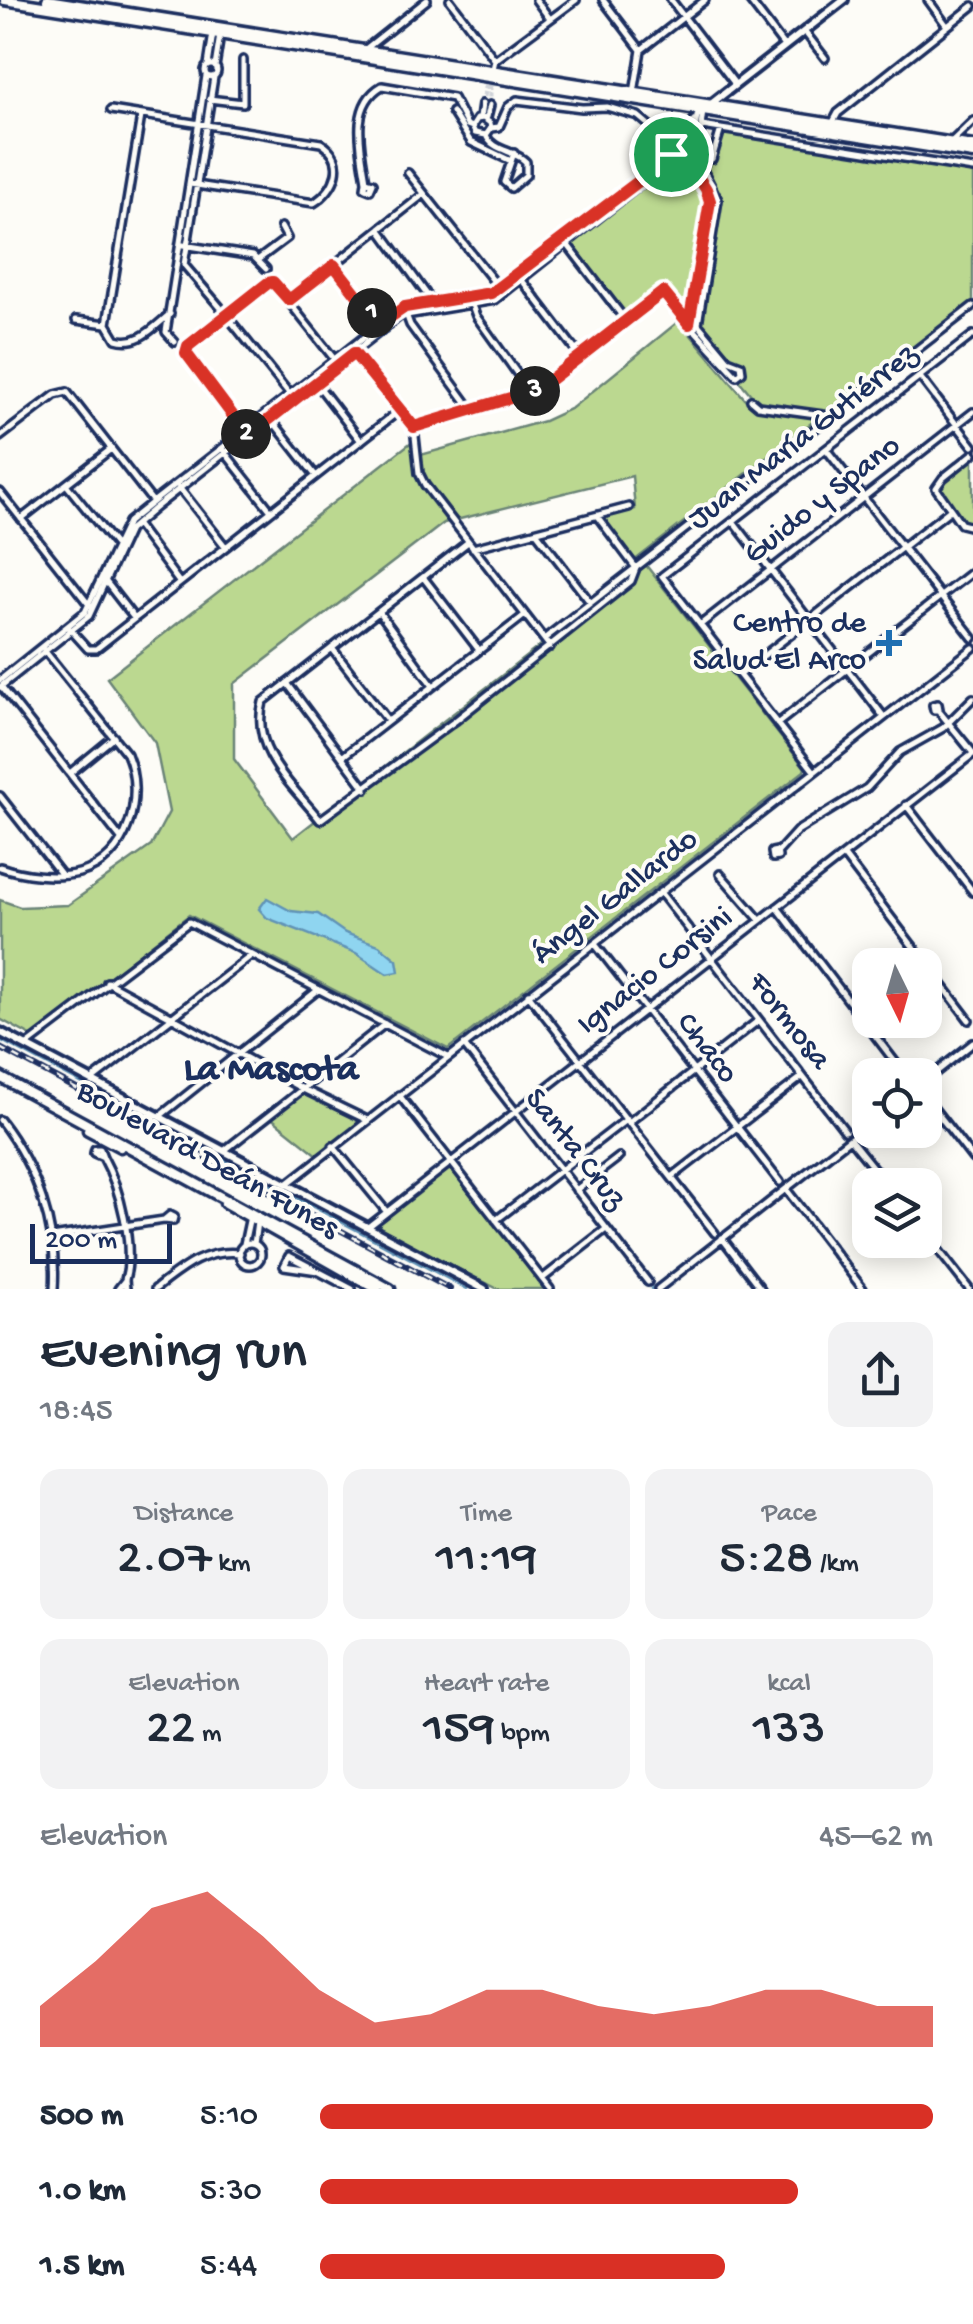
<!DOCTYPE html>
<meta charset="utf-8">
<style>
:root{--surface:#fff;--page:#f2f2f3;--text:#1f2937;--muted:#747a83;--accent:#d93025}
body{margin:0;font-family:"Gochi Hand",sans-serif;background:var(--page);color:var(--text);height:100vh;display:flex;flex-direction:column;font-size:38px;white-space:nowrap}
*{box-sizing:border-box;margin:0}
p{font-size:32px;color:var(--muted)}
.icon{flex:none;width:55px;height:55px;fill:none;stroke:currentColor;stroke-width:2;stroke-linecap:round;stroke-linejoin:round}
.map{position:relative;height:1289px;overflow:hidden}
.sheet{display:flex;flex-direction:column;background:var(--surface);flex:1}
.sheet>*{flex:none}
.needle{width:65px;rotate:175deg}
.controls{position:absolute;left:852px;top:948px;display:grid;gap:20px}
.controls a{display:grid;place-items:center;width:90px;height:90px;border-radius:20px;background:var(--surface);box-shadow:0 5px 25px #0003;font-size:50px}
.scale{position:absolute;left:30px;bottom:25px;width:142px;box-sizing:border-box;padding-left:10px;border:5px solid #1b2f5e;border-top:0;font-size:28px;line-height:35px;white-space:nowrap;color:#1b2f5e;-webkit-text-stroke:8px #fdfcf7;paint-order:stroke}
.pin{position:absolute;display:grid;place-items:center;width:85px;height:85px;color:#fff;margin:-42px;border:5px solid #fff;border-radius:50%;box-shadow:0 2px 10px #0007}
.km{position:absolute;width:50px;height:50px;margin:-25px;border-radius:50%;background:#222;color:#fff;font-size:28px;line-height:50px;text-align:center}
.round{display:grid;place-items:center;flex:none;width:105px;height:105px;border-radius:20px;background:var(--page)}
.headline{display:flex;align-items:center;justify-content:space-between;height:170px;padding:0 40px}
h1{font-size:55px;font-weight:600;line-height:75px}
.metrics{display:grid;grid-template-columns:repeat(3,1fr);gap:15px;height:170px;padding:10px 40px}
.metrics div{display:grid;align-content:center;border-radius:20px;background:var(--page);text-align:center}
.metrics b{font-size:50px;font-weight:600}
.metrics small{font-size:28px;font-weight:400}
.metrics p{font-size:28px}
.chart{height:280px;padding:20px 40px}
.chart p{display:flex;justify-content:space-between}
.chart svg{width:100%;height:180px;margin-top:10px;fill:var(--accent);opacity:.7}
ul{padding:0 40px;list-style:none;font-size:32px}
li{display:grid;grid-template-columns:160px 120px 1fr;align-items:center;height:75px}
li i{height:25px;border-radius:12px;background:var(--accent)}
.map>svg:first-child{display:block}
.green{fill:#bbd890;stroke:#6b8477;stroke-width:2.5}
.water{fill:#8fd5f0;stroke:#6193b6;stroke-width:2.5}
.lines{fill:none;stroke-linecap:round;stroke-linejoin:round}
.stream{stroke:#6193b6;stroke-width:2.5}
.minor-tunnel{stroke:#d0d3d8;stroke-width:5;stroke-dasharray:5 2.5;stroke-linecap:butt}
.minor-casing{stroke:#1b2f5e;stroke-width:12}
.tertiary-casing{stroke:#1b2f5e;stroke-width:14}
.secondary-casing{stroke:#1b2f5e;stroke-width:15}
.minor{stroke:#fdfcf7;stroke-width:5}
.tertiary{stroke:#fdfcf7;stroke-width:6}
.secondary{stroke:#fdfcf7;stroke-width:8}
.rail-casing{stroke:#1b2f5e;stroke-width:6}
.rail{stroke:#fdfcf7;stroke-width:2.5;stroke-dasharray:8;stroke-linecap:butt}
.route-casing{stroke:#fff;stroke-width:20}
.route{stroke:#d93025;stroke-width:12}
.poi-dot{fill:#1f6fb2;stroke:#fdfcf7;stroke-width:4}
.labels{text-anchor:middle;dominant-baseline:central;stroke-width:8;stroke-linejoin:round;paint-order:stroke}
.street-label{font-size:32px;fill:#1b2f5e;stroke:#fdfcf7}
.poi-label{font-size:32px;fill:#1b2f5e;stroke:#fdfcf7;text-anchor:end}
.quarter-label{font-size:38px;font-weight:bold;fill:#1b2f5e;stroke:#fdfcf7}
</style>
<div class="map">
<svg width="973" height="1289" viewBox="0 0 973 1289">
<rect width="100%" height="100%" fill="#fdfcf7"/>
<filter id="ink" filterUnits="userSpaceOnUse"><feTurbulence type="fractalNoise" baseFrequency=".01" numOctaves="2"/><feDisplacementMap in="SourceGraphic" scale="20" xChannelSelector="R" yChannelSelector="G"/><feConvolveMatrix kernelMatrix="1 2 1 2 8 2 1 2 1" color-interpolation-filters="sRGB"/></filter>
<g filter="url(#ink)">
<path class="green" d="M723,131l250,40v133l-145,109 -70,-10 -94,-113 -36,27 -57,-73 91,-72 12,-5 35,-1z
M679,321l72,85 68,11 -185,144 -31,-39 3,-5 29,-8 -3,-33 -188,47 -210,161v75l59,79 352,-274 160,204 -1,3 -356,278 -259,-134 -156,122 -33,-18v-119l20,7 48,-2 83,-59 18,-34 -14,-69 -48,-65 311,-241 3,18 123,-34 28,-13z
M973,457v67l-9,-1 -25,-36z
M303,1090l60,30 -44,36 -49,-39z
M449,1167l97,122h-48l-119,-61 1,-6z"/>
<path class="water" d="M267,898l24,13 27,3 27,19 34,12 18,15 2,12 -12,2 -31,-21 -89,-35 -8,-9z"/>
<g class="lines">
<path class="stream" d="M0,1040l467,249
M924,1075l49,-37
M754,1209l116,-92
M746,1216l2,-2
M651,1289l89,-68"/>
<path class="minor-tunnel" d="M482,104l5,-20
M490,105v-29"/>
<g class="minor-casing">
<path id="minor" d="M450,0l45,60
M536,0l14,19
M603,0l38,50
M671,0l64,84
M749,0l35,46
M928,0l19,26
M804,31l21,27
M363,51l64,-51
M205 71a6 6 0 1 1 12 0a6 6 0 1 1-12 0Z
M208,65l5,-32
M215,67l5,-32
M493,69l2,-9 81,-60
M634,93l7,-43 64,-50
M209,99l34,4v-43
M111,110l210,33c27,17 15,46 -7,60l-124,-19
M452,112l19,30 40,19
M141,116l-34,208 9,15c22,7 37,-11 54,-25
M487,117l3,-12
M480,118l2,-14
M832,124l6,-11 135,-107
M702,126l271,43
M491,128l8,-1 9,-20 9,-7 65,8 25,-1 31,9 13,11 20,28
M486,135l5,-7 -1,-5 -7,-5 -6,1 -5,8 3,6 11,2c6,16 29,15 40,27v13l-15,13 -7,-6 10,-29
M951,142l22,-21
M692,149l5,-33 4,-3
M687 157a7 7 0 1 1 14 0a7 7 0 1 1-14 0Z
M698,151l5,-40
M675,152l19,-32
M701,159h11l9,-30
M691,164l19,37 -21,123 48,52 5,-4 -1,-7 -13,-5 -30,-36 20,-124 -19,-38
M408,173l91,115
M366,181c-5,-32 -17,-76 16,-95l71,12 14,27 5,2
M366,181l7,2 -3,7 -5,-2z
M380,230l53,73
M567,244l59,77
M183,245l70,11 13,13
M259,259l28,-21 -6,-11
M184,265l30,-188
M334,265l47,59
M185,266l35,41
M521,279l59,77
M289,300l135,-106
M472,305l4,11 55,77
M406,314l4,11 62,85
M227,316l65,81
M76,320l31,4
M175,342l-9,-10 40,-256
M352,350l62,77 5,46 6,12 125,162
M920,377l53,69
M314,380l47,61
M751,400l7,6 72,10
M268,415l48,61
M414,427l123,-37 126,-98 26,32
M244,431l-58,-81 40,-35 47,-33 62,78
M0,437l55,-42 12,-3 86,110
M826,449l147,189
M223,450l48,61
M973,454l-30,24 -7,10 25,36 12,3
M66,484l51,63
M178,486l47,60
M0,492l90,114
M21,519l90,-70
M733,521l151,196
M136,524l43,58
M537,533l53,69
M468,542l-205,160c-13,48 30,84 57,118l135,-99 176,-140 5,-13 -39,-52
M473,548l156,-41
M423,577l56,73
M106,582l28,36
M379,612l54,74
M700,625l273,-213
M70,629l18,20h8l304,-239
M544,639l429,-333
M332,648l56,73
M739,675l211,-165
M0,680l85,-68 43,-90 25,-20 247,-193 91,-16 184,-141 15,-1
M287,683l79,106
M1,686l120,153
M0,687l89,-71 40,-86 27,-23 244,-191 95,-16 165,-131 29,-6
M938,704l1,5 -5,1 -1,-5z
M938,710l35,43
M777,724l196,-153
M342,757l183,-142
M814,771l-152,-195 311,-241
M70,773l44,-36
M0,796l61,78
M906,805l67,87
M777,851l1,6 -5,1 -1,-6z
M778,852l19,-21 70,-43 33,-36 43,-24 30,-30
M844,856l125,164
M0,867c23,8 54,12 79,6 50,-13 66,-77 48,-119l-83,-104
M720,874l40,46
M660,892l185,239
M777,907l128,168
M595,944l185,238
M107,982l196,107 62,30
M528,994l187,239
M464,1045l184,237
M26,1046l163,-124 259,135
M92,1080l160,-125
M925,1081l48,-38
M399,1095l151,194
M925,1097l48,62
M160,1116l158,-126
M0,1120c37,48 58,108 54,169
M629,1122l130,-102
M850,1139l37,46
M333,1146l53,65
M100,1149l3,8 -9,-4 1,-4z
M225,1150l160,-126
M103,1157c17,31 32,89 22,123
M672,1177l130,-100
M287,1184l686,-536
M786,1189l77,100
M576,1190l43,-33
M170,1215l4,2 -1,4 -9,-1z
M496,1220l131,-101
M368,1227l605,-473
M925,1233l44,56
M52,1237l112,-17
M722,1238l39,51
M239 1254a11 11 0 1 1 22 0a11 11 0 1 1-22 0Z
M244,1244l6,-28
M254,1244l3,-22
M318,1271l-34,-5 5,-10 63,33
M542,1279l64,-50
M118,1289l7,-9 1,9
M155,1289c27,-21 49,-40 85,-36
M658,1289l212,-166"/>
</g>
<g class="tertiary-casing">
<path id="tertiary" d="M707,107l137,-107
M0,1032l484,257"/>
</g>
<g class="secondary-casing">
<path id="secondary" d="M5,0l968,154
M47,0l926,146
M0,1077l390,212
M88,1130l32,17
M225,1203l152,86"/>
</g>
<use href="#minor" class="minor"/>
<use href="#tertiary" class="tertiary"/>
<use href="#secondary" class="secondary"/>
<g class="rail-casing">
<path id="rail" d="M0,1048l450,241"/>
</g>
<use href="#rail" class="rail"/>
</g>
</g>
<g class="lines" filter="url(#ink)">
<g class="route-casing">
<path id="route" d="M680,150l10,1 -2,10 18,28 4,12 -21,123 -26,-32 -126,98 -123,37 -60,-74 -106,83 -62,-83 2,-7 80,-63 5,-1 16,18 45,-35 46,59 25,-17 86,-14z"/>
</g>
<use href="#route" class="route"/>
</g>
<path class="poi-dot" d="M884 628h10v10h10v10h-10v10h-10v-10h-10v-10h10z"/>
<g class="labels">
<g class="street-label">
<text transform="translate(804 438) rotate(-38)">Juan María Gutiérrez</text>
<text transform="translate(823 501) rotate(-38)">Guido y Spano</text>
<text transform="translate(616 898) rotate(-38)">Ángel Gallardo</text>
<text transform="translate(656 972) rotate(-38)">Ignacio Corsini</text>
<text transform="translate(788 1022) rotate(52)">Formosa</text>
<text transform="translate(706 1049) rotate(52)">Chaco</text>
<text transform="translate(574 1150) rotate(52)">Santa Cruz</text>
<text transform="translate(207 1161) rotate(29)">Boulevard Deán Funes</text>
</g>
<g class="poi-label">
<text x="866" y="625">Centro de<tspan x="866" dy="37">Salud El Arco</tspan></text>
</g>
<g class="quarter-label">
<text x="271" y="1071">La Mascota</text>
</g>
</g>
</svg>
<div class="controls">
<a><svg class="needle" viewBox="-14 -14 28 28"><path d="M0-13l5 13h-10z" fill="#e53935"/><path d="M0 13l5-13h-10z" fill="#747a83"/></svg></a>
<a><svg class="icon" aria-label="locate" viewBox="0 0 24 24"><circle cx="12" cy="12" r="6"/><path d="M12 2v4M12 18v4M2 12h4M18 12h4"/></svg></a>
<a><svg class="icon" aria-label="layers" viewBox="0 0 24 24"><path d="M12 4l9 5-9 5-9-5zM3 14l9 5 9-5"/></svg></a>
</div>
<div class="scale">200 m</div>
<div class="pin" style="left:671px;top:154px;background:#1e9e55"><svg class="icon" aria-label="arrive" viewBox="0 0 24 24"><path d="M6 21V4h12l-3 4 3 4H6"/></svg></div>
<b class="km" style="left:372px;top:313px">1</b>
<b class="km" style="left:246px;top:434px">2</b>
<b class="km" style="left:535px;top:391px">3</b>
</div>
<section class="sheet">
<div class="headline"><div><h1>Evening run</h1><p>18:45</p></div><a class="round"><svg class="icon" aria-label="share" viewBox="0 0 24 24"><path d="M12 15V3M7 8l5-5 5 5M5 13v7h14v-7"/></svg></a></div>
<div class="metrics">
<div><p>Distance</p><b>2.07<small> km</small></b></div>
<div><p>Time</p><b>11:19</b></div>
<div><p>Pace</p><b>5:28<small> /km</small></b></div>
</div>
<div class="metrics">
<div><p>Elevation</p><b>22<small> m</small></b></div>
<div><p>Heart rate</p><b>159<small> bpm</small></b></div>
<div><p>kcal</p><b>133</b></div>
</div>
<div class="chart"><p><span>Elevation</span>45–62 m</p>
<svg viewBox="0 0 160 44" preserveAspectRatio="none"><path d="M0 44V34L10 23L20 10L30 6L40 17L50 30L60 38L70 36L80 30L90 30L100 34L110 36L120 34L130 30L140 30L150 34L160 34V44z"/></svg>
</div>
<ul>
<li><b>500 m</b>5:10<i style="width:100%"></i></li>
<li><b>1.0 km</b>5:30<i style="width:78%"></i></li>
<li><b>1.5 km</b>5:44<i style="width:66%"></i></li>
</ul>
</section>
